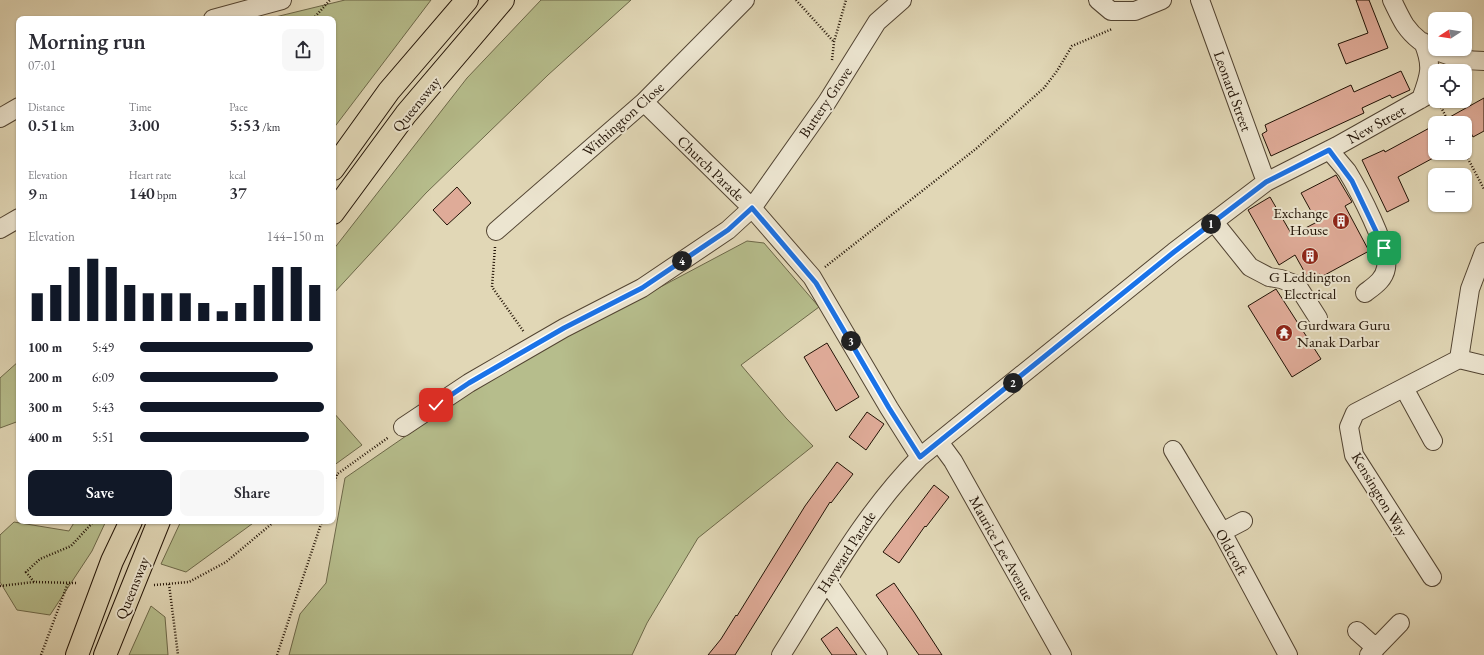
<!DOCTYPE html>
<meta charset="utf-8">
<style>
:root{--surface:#fff;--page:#f7f7f7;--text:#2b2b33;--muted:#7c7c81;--accent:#111827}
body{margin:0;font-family:"EB Garamond",serif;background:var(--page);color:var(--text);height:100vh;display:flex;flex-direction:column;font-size:15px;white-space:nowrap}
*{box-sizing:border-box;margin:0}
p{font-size:13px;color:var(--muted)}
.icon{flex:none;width:22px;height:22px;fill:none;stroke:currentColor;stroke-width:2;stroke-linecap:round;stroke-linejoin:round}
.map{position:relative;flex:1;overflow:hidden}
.side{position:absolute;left:16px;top:16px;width:320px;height:508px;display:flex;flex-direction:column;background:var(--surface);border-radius:8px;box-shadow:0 1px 3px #0004}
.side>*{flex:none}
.needle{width:26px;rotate:258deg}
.controls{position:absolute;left:1428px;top:12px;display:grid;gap:8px}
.controls a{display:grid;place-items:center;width:44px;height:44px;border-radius:8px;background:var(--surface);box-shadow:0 1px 3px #0004;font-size:20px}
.pin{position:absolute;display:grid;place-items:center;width:34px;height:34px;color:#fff;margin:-17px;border-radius:8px;box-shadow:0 2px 6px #0006}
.km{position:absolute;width:20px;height:20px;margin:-10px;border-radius:50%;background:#222;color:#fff;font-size:11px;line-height:20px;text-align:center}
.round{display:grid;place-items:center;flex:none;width:42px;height:42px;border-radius:8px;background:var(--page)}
.summary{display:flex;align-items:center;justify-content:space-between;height:68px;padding:0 12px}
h1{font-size:22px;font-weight:600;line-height:30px}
.figures{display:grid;grid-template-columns:repeat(3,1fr);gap:6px;height:68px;padding:4px 12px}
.figures div{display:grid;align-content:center}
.figures b{font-size:17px;font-weight:600}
.figures small{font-size:11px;font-weight:400}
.figures p{font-size:11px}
.chart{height:112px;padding:8px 12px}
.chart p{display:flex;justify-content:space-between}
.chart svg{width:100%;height:72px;margin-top:4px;stroke:var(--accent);stroke-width:6}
.button{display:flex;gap:8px;margin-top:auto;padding:8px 12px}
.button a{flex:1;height:46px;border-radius:8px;background:var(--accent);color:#fff;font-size:16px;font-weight:600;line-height:46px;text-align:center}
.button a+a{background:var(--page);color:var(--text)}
ul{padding:0 12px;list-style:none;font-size:13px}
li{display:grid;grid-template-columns:64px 48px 1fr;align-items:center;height:30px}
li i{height:10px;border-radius:5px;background:var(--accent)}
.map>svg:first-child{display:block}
.green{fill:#b6bd8c;stroke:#6c6849}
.building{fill:#dfab98;stroke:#221306}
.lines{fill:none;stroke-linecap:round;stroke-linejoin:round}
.minor-casing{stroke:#524432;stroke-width:20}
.highway-casing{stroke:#221306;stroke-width:24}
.path{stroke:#221306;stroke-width:2.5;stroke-dasharray:1 2;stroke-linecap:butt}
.minor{stroke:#ece5d0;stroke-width:18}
.highway{stroke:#e1d7b6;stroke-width:22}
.route-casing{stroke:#fff;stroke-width:8}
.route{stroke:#1a73e8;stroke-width:5}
.labels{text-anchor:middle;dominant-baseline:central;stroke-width:4;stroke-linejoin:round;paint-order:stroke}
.street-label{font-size:15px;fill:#221306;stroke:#ece5d0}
.poi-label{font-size:15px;fill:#221306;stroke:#ece5d0;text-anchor:end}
</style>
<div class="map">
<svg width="1484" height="655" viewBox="0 0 1484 655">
<rect width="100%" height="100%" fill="#e1d7b6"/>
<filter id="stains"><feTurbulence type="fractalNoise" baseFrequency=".005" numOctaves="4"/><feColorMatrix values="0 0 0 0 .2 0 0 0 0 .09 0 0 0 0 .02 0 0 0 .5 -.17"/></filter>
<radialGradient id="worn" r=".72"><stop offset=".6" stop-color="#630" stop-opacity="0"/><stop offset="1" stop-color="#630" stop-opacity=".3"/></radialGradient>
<path class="green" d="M345,0h86l-98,129v-110h-66z
M541,0h90l-83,75 -122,118 -93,101v-44l134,-172z
M747,241l17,2 55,64 -78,58 45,53 27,28 -115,92 -51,85 -15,32h-343l11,-41 26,-31 19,-105 148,-102z
M19,361v60l-19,7v-50z
M333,412l29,33 -29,21z
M75,521h31l-14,30 -42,64 -33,-5 -17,-28v-47l14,-13 55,9z
M181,521h75l-70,51 -25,-8z
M151,606l14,11 3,38h-39z"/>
<path class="building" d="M1356,0h13l19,48 -42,16 -8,-20 30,-11z
M1401,71l9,19 -18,8 -2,-3 -28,13 2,5 -93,43 -9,-22 5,-3 -2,-6 86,-40 3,7z
M1484,98v33l-11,6 -7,-14h-27z
M1435,125v32l-37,20 11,24 -22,11 -25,-52 22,-10 1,2z
M1336,175l16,27 -7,4 24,45 -48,26 -1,-3 -11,6 -14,-25 -16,10 -31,-55 22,-13 22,38 25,-13 -16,-29z
M457,187l14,16 -24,22 -14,-15z
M1276,289l45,70 -29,18 -44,-71z
M827,343l32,54 -23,14 -32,-54z
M867,412l17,12 -18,26 -17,-13z
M837,462l16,12 -22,29 -1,-1 -95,153h-27l13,-16 15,-24 1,1 68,-110z
M934,485l15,12 -23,30 -1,-1 -26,37 -16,-11z
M894,583l20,29 28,43h-23l-43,-60z
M837,627l20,28h-25l-11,-16z"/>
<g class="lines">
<g class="minor-casing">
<path id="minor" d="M1098,0l13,11h24l27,-11
M1200,0l66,182
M1392,0c4,8 8,17 13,25 17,25 51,36 79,36
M213,19l69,-19
M1421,99c9,-24 12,-33 2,-57
M644,102l108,106 60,69 77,131 31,49
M0,118l19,-11
M1329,150c6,7 12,14 18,21 11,18 43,78 39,97 -2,12 -12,18 -21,25
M1214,222l36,45 19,10 12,2 16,6 21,33
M0,229l19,-11
M496,231l148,-129 101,-102
M1459,359l11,-70 14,-37
M1459,359l25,6
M1404,388l29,53
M403,427l66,-44 95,-55 78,-40 86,-58 24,-22 75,-106 50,-80 25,-22
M939,442l14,19 109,194
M1173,450l49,82 66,123
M1222,532l21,-11
M1432,577l-78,-122 -5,-28 6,-14 104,-54
M827,582l51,73
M1357,631l19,17
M781,655c43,-68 82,-141 139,-198l254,-205 92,-70 71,-36 98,-55
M1369,655l31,-32"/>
</g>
<g class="highway-casing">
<path id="highway" d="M333,169l56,-78 78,-91
M333,213l73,-99 97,-114
M77,655l35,-94 19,-40
M105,655l54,-134"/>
</g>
<path class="path" d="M796,0l38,42
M313,19l17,-19
M832,60l2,-18 12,-42
M1441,107l8,16
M1465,153l19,36
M495,247l-3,40 32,45
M825,267l152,-119 67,-60 13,-17 15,-25 40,-17
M333,477l56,-40
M333,487l4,-13
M76,583l-42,-1 -8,-10 14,-13 31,-13 23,-25
M169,584l9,71
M154,585l35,-3 37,-20 49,-41
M0,586l34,-4
M41,655l27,-72
M277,655l45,-134"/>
<use href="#minor" class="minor"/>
<use href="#highway" class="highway"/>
</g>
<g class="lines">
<g class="route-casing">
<path id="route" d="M436,405l33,-22 95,-55 78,-40 86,-58 24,-22 64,75 73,125 31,49 254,-205 92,-70 63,-32 23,31 32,67"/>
</g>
<use href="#route" class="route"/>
</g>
<defs>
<g id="building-disc" transform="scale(0.9)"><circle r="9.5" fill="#8f2418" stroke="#ece5d0"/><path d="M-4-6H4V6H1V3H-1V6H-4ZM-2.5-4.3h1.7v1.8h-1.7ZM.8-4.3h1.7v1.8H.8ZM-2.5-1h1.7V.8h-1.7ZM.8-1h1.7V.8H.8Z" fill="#fff"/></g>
<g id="temple-disc" transform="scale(0.9)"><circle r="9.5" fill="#8f2418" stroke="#ece5d0"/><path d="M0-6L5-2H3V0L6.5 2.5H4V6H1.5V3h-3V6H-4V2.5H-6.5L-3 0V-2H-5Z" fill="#fff"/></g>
</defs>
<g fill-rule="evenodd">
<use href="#building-disc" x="1341" y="221"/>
<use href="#building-disc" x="1310" y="256"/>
<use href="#temple-disc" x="1284" y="333"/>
</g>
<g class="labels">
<g class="street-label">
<text transform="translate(1233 91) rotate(70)">Leonard Street</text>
<text transform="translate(825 102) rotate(-56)">Buttery Grove</text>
<text transform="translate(416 104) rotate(-51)">Queensway</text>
<text transform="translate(623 119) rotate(-42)">Withington Close</text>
<text transform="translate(1376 124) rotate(-29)">New Street</text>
<text transform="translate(711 168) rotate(44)">Church Parade</text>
<text transform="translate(1380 494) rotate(59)">Kensington Way</text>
<text transform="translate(1002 548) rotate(61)">Maurice Lee Avenue</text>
<text transform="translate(846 552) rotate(-57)">Hayward Parade</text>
<text transform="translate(1232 552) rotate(61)">Oldcroft</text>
<text transform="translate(132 588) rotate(-68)">Queensway</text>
</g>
<g class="poi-label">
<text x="1328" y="212">Exchange<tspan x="1328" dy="17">House</tspan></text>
<text x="1310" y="276" text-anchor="middle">G Leddington<tspan x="1310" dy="17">Electrical</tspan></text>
<text x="1297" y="324" text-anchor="start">Gurdwara Guru<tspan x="1297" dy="17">Nanak Darbar</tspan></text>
</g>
</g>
<rect width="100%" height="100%" filter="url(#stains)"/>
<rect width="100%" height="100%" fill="url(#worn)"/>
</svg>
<div class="controls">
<a><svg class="needle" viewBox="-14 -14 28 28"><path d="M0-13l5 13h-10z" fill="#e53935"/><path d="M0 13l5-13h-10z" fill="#7c7c81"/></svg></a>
<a><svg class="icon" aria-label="locate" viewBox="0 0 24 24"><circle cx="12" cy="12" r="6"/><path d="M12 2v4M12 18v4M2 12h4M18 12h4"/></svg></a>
<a>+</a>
<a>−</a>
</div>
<div class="pin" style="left:1384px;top:248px;background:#1e9e55"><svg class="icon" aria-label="arrive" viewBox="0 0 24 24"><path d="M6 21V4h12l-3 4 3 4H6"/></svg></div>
<div class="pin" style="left:436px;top:405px;background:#d93025"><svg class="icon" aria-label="check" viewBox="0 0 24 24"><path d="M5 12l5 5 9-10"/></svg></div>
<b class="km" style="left:1211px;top:224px">1</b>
<b class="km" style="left:1013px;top:383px">2</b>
<b class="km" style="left:851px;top:341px">3</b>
<b class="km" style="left:682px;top:261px">4</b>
<section class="side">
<div class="summary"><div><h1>Morning run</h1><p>07:01</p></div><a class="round"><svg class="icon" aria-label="share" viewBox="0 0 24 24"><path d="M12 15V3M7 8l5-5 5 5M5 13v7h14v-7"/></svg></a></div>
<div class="figures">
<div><p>Distance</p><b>0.51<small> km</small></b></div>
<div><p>Time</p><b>3:00</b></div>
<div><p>Pace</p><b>5:53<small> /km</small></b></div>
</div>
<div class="figures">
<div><p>Elevation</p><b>9<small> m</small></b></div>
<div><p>Heart rate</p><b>140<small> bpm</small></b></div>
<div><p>kcal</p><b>37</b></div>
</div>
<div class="chart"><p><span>Elevation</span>144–150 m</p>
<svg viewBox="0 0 160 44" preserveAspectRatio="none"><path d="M5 44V27M15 44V22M25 44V11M35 44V6M45 44V11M55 44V22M65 44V27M75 44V27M85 44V27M95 44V33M105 44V38M115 44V33M125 44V22M135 44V11M145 44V11M155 44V22"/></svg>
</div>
<ul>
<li><b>100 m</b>5:49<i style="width:94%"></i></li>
<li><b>200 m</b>6:09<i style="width:75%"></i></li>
<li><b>300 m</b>5:43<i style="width:100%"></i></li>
<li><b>400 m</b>5:51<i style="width:92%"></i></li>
</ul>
<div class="button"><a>Save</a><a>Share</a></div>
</section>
</div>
